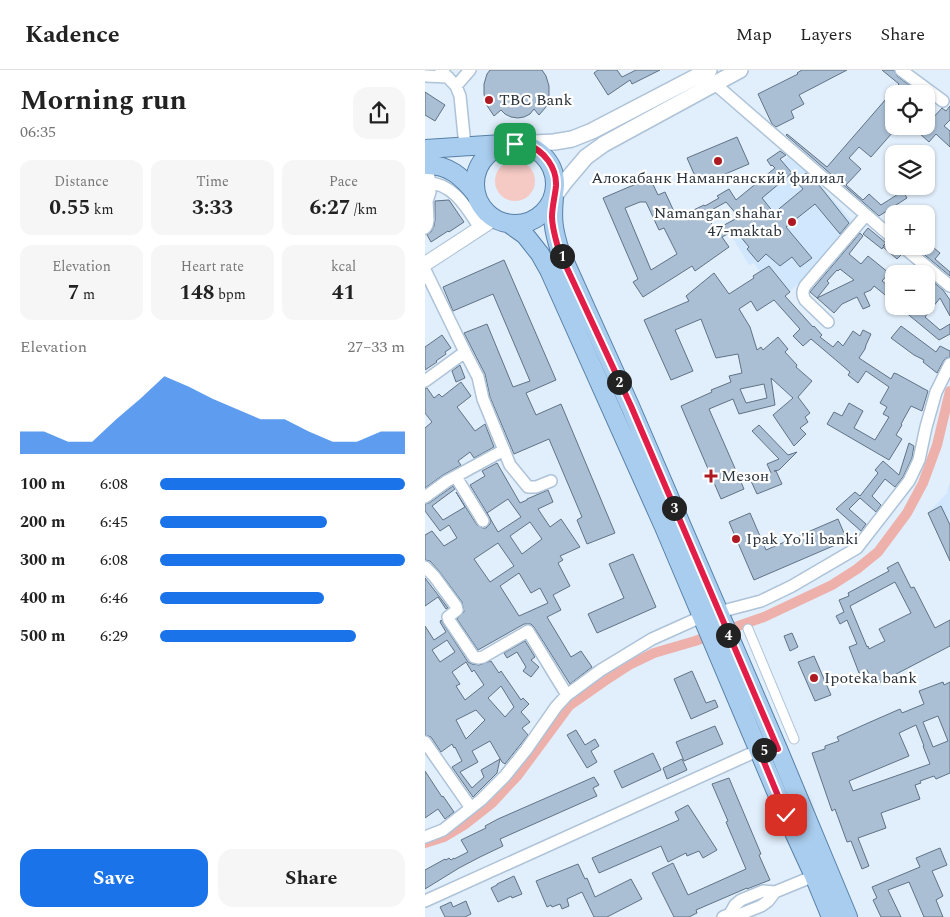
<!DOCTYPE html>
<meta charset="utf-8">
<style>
:root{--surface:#fff;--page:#f6f6f6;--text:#222;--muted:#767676;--line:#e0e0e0;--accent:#1a73e8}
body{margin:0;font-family:Spectral,serif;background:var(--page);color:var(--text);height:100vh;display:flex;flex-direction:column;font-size:19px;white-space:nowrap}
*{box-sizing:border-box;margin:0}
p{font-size:16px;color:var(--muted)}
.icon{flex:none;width:28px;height:28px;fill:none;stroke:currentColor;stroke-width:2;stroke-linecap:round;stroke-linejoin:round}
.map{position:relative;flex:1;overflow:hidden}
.drawer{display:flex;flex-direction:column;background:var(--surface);width:425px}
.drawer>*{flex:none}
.controls{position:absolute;left:460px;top:15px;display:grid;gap:10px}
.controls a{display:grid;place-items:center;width:50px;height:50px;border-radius:10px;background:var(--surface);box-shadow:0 1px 4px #0004;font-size:25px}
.pin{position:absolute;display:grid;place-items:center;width:42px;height:42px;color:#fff;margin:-21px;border-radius:10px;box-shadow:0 2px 8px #0006}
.km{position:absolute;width:25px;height:25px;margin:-12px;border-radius:50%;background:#222;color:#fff;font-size:14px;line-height:25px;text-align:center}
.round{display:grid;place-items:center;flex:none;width:52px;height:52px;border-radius:15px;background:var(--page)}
.head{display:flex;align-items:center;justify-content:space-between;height:85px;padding:0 20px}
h1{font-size:28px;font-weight:700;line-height:38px}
.stats{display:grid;grid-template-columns:repeat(3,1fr);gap:8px;height:85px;padding:5px 20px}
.stats div{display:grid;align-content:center;border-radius:12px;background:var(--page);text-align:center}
.stats b{font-size:21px;font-weight:700}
.stats small{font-size:14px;font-weight:400}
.stats p{font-size:14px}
.chart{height:140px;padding:10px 20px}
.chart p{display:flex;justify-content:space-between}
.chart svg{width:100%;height:90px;margin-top:5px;fill:var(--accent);opacity:.7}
.button{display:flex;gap:10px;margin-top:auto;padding:10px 20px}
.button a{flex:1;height:58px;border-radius:15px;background:var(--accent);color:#fff;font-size:20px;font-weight:700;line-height:58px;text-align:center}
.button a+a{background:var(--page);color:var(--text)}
ul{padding:0 20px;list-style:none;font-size:16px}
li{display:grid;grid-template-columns:80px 60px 1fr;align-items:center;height:38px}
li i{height:12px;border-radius:6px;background:var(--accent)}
header{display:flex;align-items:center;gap:30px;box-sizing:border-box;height:70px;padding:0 25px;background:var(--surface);border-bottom:1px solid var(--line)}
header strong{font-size:24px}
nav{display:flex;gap:28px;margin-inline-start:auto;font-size:18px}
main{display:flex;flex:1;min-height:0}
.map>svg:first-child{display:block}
.built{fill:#d1e7fd}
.green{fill:#f5cac5}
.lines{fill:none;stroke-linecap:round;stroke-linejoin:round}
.canal{stroke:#eeb0aa;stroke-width:10}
.building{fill:#aabfd4;stroke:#607386;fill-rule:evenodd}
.pedestrian-casing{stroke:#aec3d8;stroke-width:11}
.minor-casing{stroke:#aec3d8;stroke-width:14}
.tertiary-casing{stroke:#aec3d8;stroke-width:16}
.secondary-casing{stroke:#aec3d8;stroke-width:18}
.primary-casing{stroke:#5781a8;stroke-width:20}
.pedestrian{stroke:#fff;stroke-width:9}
.minor{stroke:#fff;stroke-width:11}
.tertiary{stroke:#fff;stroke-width:14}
.secondary{stroke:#fff;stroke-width:15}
.primary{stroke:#a9cdee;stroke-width:18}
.route-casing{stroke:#fff;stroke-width:10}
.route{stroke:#e11d48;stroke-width:6}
.poi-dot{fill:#ad1a22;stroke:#fff;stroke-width:2}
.labels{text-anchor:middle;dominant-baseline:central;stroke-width:4.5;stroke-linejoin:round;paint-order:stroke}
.poi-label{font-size:16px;fill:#2a333b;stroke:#fff;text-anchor:start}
</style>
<header>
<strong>Kadence</strong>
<nav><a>Map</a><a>Layers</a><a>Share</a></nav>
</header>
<main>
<section class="drawer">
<div class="head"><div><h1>Morning run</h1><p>06:35</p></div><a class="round"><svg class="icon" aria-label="share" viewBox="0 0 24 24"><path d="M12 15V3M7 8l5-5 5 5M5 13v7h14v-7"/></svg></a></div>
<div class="stats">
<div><p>Distance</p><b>0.55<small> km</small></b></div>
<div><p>Time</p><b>3:33</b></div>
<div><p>Pace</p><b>6:27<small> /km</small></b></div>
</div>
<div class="stats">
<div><p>Elevation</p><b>7<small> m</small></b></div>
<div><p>Heart rate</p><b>148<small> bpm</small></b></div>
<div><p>kcal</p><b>41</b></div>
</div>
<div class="chart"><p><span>Elevation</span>27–33 m</p>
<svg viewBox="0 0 160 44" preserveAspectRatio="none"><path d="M0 44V33L10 33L20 38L30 38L40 27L50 17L60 6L70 11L80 17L90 22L100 27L110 27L120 33L130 38L140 38L150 33L160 33V44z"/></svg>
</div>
<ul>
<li><b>100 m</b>6:08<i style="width:100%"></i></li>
<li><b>200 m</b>6:45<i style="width:68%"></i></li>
<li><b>300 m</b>6:08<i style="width:100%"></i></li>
<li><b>400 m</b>6:46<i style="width:67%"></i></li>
<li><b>500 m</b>6:29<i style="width:80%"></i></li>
</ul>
<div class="button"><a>Save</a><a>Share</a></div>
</section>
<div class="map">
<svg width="525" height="847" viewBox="0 0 525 847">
<rect width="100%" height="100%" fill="#e1eefb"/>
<path class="built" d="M365,85l18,17 47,52 -65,68 -16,-20 -9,9 -11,-18 -5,2 -24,-40 13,-8 -9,-11z
M525,411v80l-22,-48 19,-20z"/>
<path class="green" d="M70 111a20 20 0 1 1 40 0a20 20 0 1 1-40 0Z"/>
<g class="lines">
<path class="canal" d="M0,773l19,-6 20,-12 28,-22 26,-28 51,-69 40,-28 20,-13 25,-12 41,-12 69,-24 68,-32 25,-16 21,-17 29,-39 16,-30 14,-38 13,-54"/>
</g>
<path class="building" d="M65,0h52l4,6 3,10v11l-3,10 -7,8 -5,-6 -4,5 -6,3 -6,1 -7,-1 -6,-3 -4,-4 -7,6 -8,-12 -2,-10v-10l3,-10z
M173,0h19l5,7 14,-7h24l-28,14 -2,-4 -22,15 -14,-22z
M377,0h45l-48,25 5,9 -13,7 3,7 -18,9 -4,-3 -14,-30 40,-20 -1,-1z
M457,0h12l3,6 24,18h-27v32h10l-7,9 -4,-3 -22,25 -12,-10 -10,11 12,11 -15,16 17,15 6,-6 12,11 22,-14 4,7 -28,18 -93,-81 1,-1 40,33 72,-83z
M0,22l20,13 -10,16 -10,-6z
M525,36v14l-6,6 6,5v16l-14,-13 -7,8 -10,-9 23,-25 4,3z
M312,67l12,27 -50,21 -12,-27z
M355,81l6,4 -6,4 12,14 -30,25 12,15 29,-24 -7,-8 10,-8 9,7 34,43 -9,11 -25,-30 -29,23 26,31 -12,9 -8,-10 -12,9 -14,-12 -8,8 -11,-13 2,-2 -14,-17 -13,7 7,10 -34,24 -3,-5 -49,31 -10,-15 5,-3 -35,-81 47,-20 8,17 7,-3 12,26 27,-13 1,1 14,-8 -2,-2 12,-7 7,11 39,-32 -3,-3 -1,1 -4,-6zM215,132h6l13,28 5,-2 13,26 -26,16 -26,-62zM301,132l13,15 -24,13 -9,-17z
M24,130l15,22 -15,10 -1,-1 -17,11 -4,-7 4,-3 3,-6 1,-6v-19z
M443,158l18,15 -3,3h12l2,5 4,4 -4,4 -14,-12 -1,2 -19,-15z
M435,163l3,3 -14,18 12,10 7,-8 21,17 -7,8 12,9v12l-20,-16 -3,4 -7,3 6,13 -7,3 -6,-12 -15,7 -8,9 -17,-15 37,-18 -14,-11 -2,2 -1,-1 -10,11 2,2 -12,15 -7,-6z
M489,176h10l7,6 3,-4 6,5 -5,6 15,13v4z
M79,190l52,120 -30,13 10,22 25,-11 54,129 -28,11 -10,-24 5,-3 -33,-78 -35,15 -24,-57 -5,-23 -21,-41 23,-9 26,63 17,-6 -37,-87 -40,17 -10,-24z
M344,196l21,26 -5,4 28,31 1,-1 8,9 -2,2 13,10 5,-6 5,5 10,-15 7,5 3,-6 8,4 -5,11 -1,4 -6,9 32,21 3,-6 3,1 31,17 -6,20 -11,-5 -10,18 1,1 -6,10 6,4 -13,21 -62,-36 7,-12 8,4 7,-13 14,8 -9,17 21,12 14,-23 -6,-3 4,-7 -7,-4 9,-16 -23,-16 -8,12 -10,-8 2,-3 -39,-33 -8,7 -10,-10 7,-7 -26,-29 -17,11 -6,-10 -12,8 11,18 7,23 4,-3 2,3 15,-13 10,12 -3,3 12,13 -1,2 16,14 -14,16 12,16 -5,4 3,5 -8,6 6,6 -12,12 -21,-31 20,-17 -22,-20 4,27 -36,9 -6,-15 -24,10 35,80 -23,10 -40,-93 31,-14 -1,-2 20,-8 -2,-6 13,-3 -4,-19 -22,4 -15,-39 -26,11 18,41 -22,9 -27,-60 45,-19 -3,-5 28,-23 15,21 25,-16 -1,-2zM339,314l3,14 -21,5 -6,-14z
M501,206l17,14 7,10v16l-10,-18 -15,19 15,13 10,-6v10l-11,6 -41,-34h15l4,4 3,-4h6v-7l5,-6 -5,-4z
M476,256l35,26 4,-6 10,5v6l-4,1 -2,2 -7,13 -14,-11 1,-2 -10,-5 -23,-17z
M17,265l9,13 -6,4 1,2 -10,7 1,1 -12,8v-23z
M35,295l5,13 -9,4 -4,-11z
M36,312l10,14 -14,11 18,24 10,-7 9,23 -20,11 -4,-6 -12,9 3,4 -18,10 -18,13v-60l7,-6 -7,-9v-25h2l7,10 5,-4 3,3z
M334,355l29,30 9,-3 -18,18 -5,1h2l6,13 -25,10 -6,-13 20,-8 -4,-9 12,-5 -27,-28z
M484,373l5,3 -2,12 -9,19 -8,10 -10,-8 -13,17 9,9 -5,7 -16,-14 -11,11 17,15 -5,7 -25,-22 19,-17 5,4 18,-23 -3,-3 8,-9 16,14z
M72,393l23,40 7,-3v-1l21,-9 5,12 -15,7 12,18 11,-8 19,28 -20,9 3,4 -5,3 12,23 -17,9 8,15 -14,7 24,40 10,-6 11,16 -22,17 -36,-57 -3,-3h-7l-46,26 -21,-31 7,-7 -2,-10 -23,-31 -9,-10 -5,-1v-25l7,-4 12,15 13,-8 -8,-13 -9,6 -15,-20v-7l4,-1 24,-17 2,3 -23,17 11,14 22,-13 -9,-15 21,33 6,3h3l4,-4v-6l-20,-33 15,-9 -3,-5zM83,429l13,18 -23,15 -11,-19zM105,452l12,17 -20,15 -12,-18zM73,473l16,23 -24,16 -16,-23zM94,503l12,20 9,-5 8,15 -29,13 -19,-30z
M516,436l9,19v36l-22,-48z
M325,443l16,37 72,-31 9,21 -93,40 -25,-58z
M208,484l23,53 -59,26 -9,-19 36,-16 -15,-34z
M473,492l13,26 3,-1 21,41 15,-8v26l-75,39 -8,-15 -8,3 -10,-26 8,-3 -10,-24 -7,4 -4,-8 8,-4 -5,-12 10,-4 -1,-3 41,-22 -2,-3zM470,512l16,31 -32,16 6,12 -16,8 -1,-3 -1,1 -17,-41z
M0,508l23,30 -2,1 -8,-12 -13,9z
M16,550l27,42 4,2 7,1 12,-4 8,12 2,-2 20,29 2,-2 6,6 -8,8 9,10 -8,6 6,7 -23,29 -3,-2 -12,-21 -18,10 6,11 -18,10 12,16 12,-11 -3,-7 19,-11 -3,14 -24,24 -21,-30 10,-6 -7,-14 -1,1 -2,-4 -11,8 -10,-15 -6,-2v-109l9,14 12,-8 -6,-10zM22,570l8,12 -15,10 -8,-12zM41,592l6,10 2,-2 10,15 -19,15 -9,-14 4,-2 -8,-12zM76,616l13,21 -9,10 -17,-19zM51,640l9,10 -19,19 -10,-19z
M367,563l6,14 -8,4 -6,-15z
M100,571l10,16 -4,3 8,7 -8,10 -8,-6 3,-4 -9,-15 -10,6 -3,-5z
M389,586l17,39 -16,6 -17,-39z
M267,601l14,32 9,-3 3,7 -27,12 -17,-40z
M518,612l1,3 6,-3v91l-14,6 -2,-3 -14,5 1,2 -6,2 5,14 -39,14 5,15 -28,10 11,28 -7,3 -11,-28 -4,1 -12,-33 -3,2 -20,-58 13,-4v-3l14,-5 -2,-4 31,-14 32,-14 2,4 22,-9 -5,-13zM513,646l10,25 -15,6 -10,-25zM491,655l8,21h-1l7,18 -77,27 -4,-10 60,-25 -10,-23z
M290,656l8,18 -39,17 -8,-19z
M151,660l9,15 10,-6 4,7 -8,5 6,11 -10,6 -20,-33z
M228,683l8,17 -39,18 -8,-17z
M257,689l5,11 -20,9 -4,-11z
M0,701l17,26 1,-1 11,16 -9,7 -7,-10 -13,9z
M169,707l5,8 -6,3 4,8 -97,43 3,7 -23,11 -21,11 -34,21v-19l20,-11 1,1 3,-2 2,2 3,-2v1l14,-7 -7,-12 25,-12 -1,-2 13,-7z
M304,708l32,76 -2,1 11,25 -23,9v-1l-51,22 1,3 -8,4h-15l-22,-44 21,-10 15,32 58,-26 -20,-47 2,-1 -16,-37z
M263,735l29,45 -14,8 -4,-7 -12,5 -1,-3 -18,9 -7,-16 -62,27 -7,-15 87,-38 -4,-8z
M515,778l7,17 -15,6 11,25 -7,4 7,17h-19l-15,-35 -21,8 13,27h-20l-8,-17 4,-2 -5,-11 48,-20 -4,-9z
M153,794l7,15 2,-1 8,19 36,-18 11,20 -35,18h-13l-12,-25 -15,7 2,7 -7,3 -2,-5 -8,3 -1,-2 -4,2 -11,-26z
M89,806l8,18 -10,4 -1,-2 -13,6 -7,-14 6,-3v-1z
M41,831l5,13 -6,3h-20l-5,-10 11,-5 2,5z"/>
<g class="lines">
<g class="pedestrian-casing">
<path id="pedestrian" d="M323,559l46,110"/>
</g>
<g class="minor-casing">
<path id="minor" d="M16,0l15,16 4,10 5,50
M476,0l42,31
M0,6l23,1
M290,14l179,155
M31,16l14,-16
M0,113c27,-2 42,25 55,45
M0,158l2,-3 1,-5 -1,-19 3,-9 -1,-15
M477,176l48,40
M0,200l40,82
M403,252l-23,-22c-3,-5 -3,-9 0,-14l61,-71
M0,311l40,-29 13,25 5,22 27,66 18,22h8l15,-6
M31,407l27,44
M0,427l22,-16 57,-31
M0,497l9,9 22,30 1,4 -9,7 1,3 25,37 4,1 5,-1 45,-26 39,64
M294,542l42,-11 31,-15 65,-38 52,-67 10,-21 7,-33 10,-35 14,-28
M0,672l46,66
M0,767l18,-7 38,-30 24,-24 21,-26 30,-43 11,-12 34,-25 51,-31 49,-22
M0,831l334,-151h4
M305,844l5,-9 6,-5 22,-9 12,1
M298,847l7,-3h11l20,-8 7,-5 7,-9 39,-16"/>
</g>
<g class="tertiary-casing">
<path id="tertiary" d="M0,194l69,-45"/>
</g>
<g class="secondary-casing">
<path id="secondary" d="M90,74l39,-2 18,-3 20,-8 117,-61
M129,127l10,-14 22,-26 18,-13 136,-74"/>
</g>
<g class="primary-casing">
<path id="primary" d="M50 114a40 40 0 1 1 80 0a40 40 0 1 1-80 0Z
M0,79l77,-5
M0,95c24,-1 37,12 51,29
M129,127c-2,22 -1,32 6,54l70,155 148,343 70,168
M86,155l14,10 15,19 9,16 115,257 122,288 28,61 17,41"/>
</g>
<use href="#pedestrian" class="pedestrian"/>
<use href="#minor" class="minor"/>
<use href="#tertiary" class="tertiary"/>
<use href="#secondary" class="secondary"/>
<use href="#primary" class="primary"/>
</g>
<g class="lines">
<g class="route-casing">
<path id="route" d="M90,74c4,0 8,0 12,1 17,5 30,23 29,41 -1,10 -4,21 -4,31 0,11 4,23 7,34l72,155 147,343 -19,1 27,65"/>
</g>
<use href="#route" class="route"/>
</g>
<g class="poi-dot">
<circle cx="64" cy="30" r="5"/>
<circle cx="293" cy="91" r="5"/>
<circle cx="367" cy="152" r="5"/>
<path d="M283.5 398.5h5v5h5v5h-5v5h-5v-5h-5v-5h5z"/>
<circle cx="311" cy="469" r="5"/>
<circle cx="389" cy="608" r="5"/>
</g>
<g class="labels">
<g class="poi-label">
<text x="74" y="30">TBC Bank</text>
<text x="293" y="108" text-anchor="middle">Алокабанк Наманганский филиал</text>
<text x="357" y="143" text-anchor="end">Namangan shahar<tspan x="357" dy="18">47-maktab</tspan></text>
<text x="296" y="406">Мезон</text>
<text x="321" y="469">Ipak Yo'li banki</text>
<text x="399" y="608">Ipoteka bank</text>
</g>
</g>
</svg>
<div class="controls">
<a><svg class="icon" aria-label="locate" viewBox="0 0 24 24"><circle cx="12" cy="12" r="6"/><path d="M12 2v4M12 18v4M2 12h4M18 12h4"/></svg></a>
<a><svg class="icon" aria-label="layers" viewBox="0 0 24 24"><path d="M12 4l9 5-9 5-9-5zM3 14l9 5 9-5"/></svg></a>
<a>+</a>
<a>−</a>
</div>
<div class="pin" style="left:90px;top:74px;background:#1e9e55"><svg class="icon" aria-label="arrive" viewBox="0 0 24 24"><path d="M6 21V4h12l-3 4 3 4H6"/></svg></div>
<div class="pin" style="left:361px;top:745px;background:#d93025"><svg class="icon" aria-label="check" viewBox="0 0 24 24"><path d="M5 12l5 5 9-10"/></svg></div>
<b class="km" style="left:137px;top:186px">1</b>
<b class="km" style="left:194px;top:312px">2</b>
<b class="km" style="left:249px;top:438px">3</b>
<b class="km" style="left:303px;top:565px">4</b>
<b class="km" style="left:339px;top:680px">5</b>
</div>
</main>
